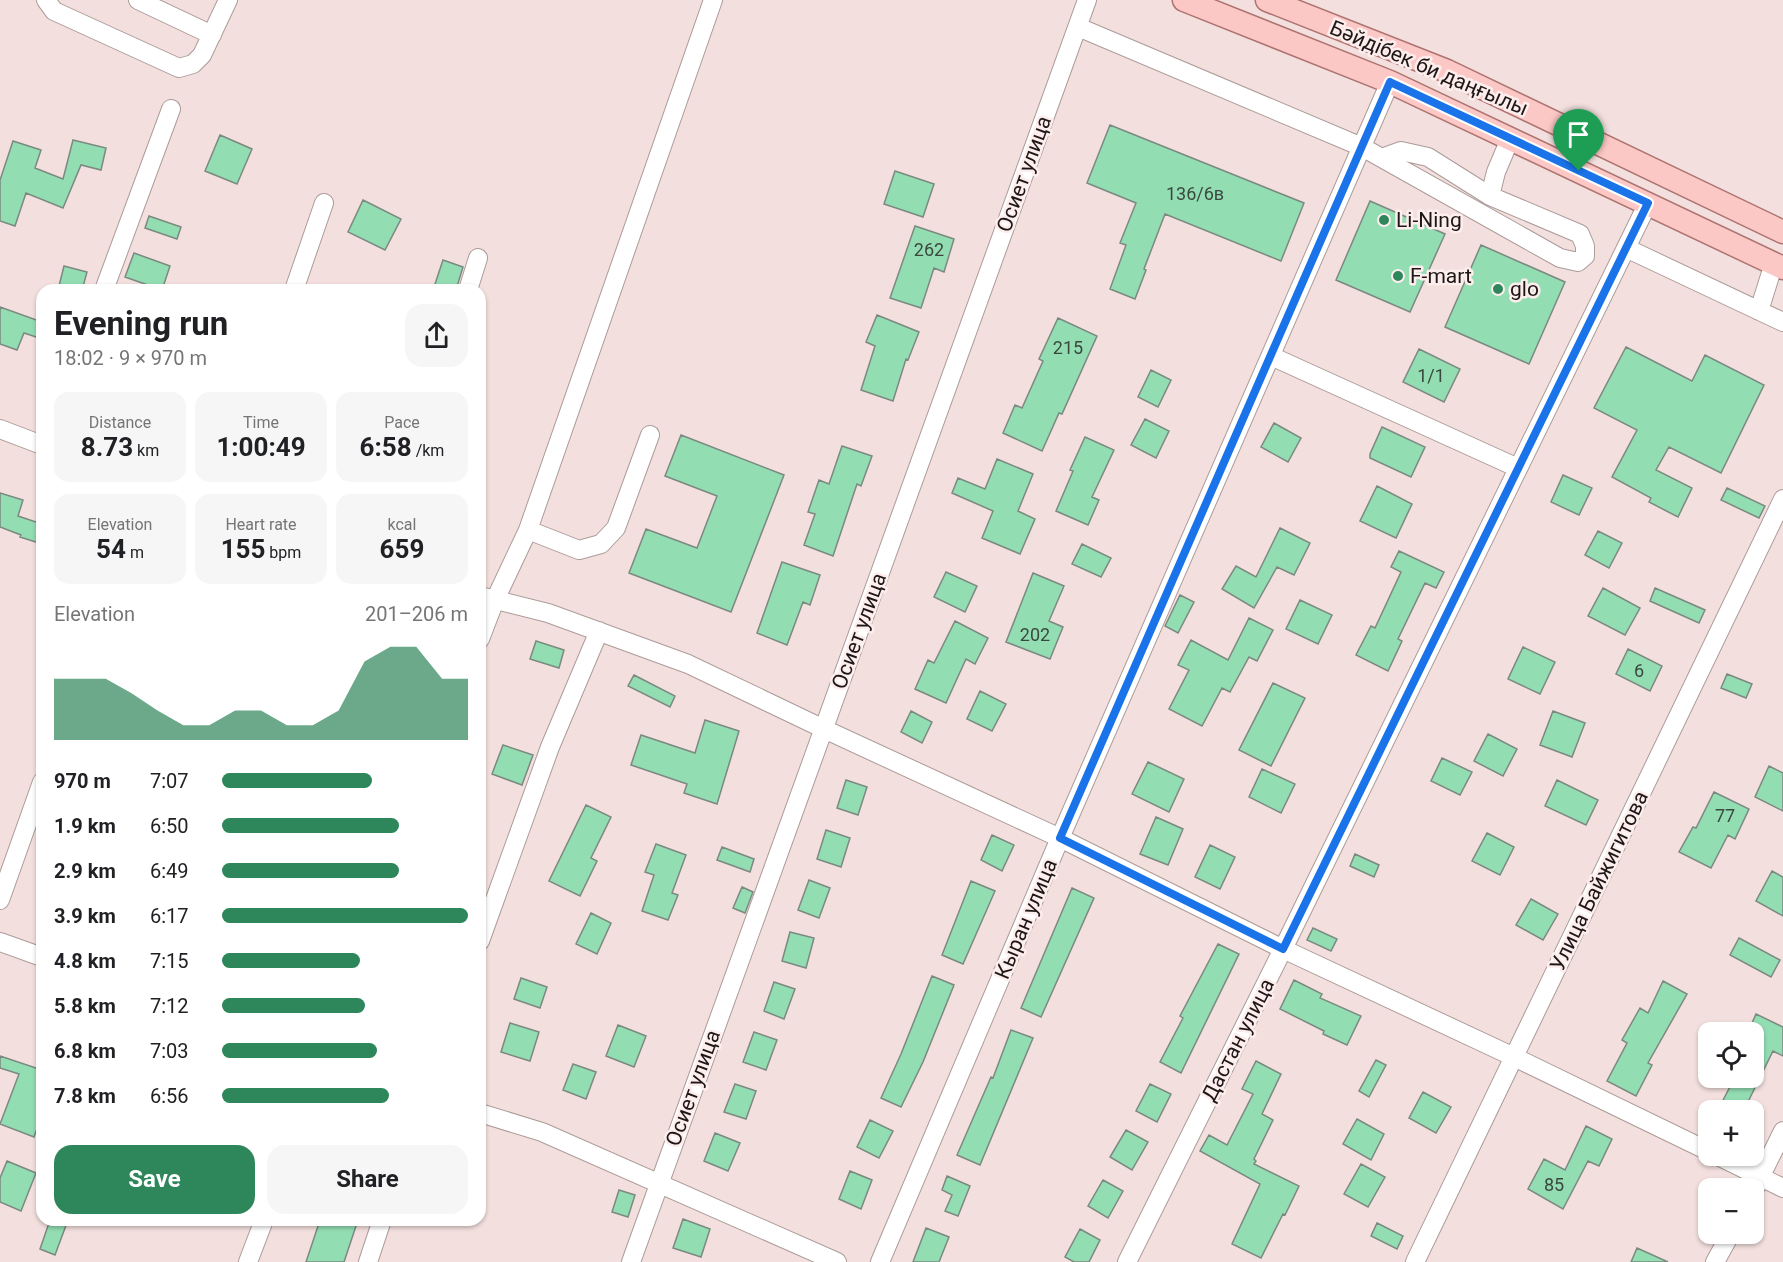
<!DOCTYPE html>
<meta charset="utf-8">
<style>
:root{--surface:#fff;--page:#f6f6f6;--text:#202124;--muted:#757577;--accent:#2e865b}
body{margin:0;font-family:Roboto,sans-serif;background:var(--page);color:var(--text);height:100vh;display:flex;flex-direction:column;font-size:22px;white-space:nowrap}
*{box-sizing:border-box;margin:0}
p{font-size:20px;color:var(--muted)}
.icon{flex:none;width:33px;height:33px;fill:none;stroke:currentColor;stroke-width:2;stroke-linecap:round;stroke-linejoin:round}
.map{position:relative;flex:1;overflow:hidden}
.side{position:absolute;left:36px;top:284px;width:450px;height:942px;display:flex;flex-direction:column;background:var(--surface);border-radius:18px;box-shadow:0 2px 4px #0004}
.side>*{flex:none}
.fabs{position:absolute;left:1698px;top:1022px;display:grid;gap:12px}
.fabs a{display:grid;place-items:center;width:66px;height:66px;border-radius:12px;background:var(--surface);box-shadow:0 2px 4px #0004;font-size:30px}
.pin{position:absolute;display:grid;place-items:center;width:51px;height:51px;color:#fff;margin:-62px -26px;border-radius:50% 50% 50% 0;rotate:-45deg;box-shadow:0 0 6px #0007}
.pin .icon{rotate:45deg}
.round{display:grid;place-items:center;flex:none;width:63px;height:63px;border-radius:18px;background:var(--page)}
.head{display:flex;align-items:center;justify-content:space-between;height:102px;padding:0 18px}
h1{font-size:33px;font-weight:700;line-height:45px}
.stats{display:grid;grid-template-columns:repeat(3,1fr);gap:9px;height:102px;padding:6px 18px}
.stats div{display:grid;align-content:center;border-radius:15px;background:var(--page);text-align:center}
.stats b{font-size:26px;font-weight:700}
.stats small{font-size:16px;font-weight:400}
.stats p{font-size:16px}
.chart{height:168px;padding:12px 18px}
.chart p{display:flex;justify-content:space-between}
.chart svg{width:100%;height:108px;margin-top:6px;fill:var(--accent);opacity:.7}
.action{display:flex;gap:12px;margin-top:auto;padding:12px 18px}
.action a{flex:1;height:69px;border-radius:18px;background:var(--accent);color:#fff;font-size:24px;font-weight:700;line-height:69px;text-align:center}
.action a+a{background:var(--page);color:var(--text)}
ul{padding:0 18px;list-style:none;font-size:20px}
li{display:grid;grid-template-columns:96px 72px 1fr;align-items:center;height:45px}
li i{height:15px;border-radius:8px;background:var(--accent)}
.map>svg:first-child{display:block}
.building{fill:#93ddb3;stroke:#7b8980;stroke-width:1.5}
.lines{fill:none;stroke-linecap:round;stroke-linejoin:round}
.minor-casing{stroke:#ac9b99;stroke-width:20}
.major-casing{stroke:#ad7370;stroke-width:25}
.minor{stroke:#fff;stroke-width:18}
.major{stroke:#fcc8c6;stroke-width:22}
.route-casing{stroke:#fff;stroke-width:12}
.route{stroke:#1a73e8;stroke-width:8}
.poi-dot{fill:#2e865b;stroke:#fdeeed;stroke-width:2}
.labels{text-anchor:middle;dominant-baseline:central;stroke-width:5;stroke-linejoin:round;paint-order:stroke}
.number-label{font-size:18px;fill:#3b483e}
.street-label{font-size:21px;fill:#1e1717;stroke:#fdeeed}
.poi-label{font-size:21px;fill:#1e1717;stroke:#fdeeed;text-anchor:start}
</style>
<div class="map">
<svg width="1783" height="1262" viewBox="0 0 1783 1262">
<rect width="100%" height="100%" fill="#f3e0de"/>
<path class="building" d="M1110,125l194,78 -23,58 -116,-47 -21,55 2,1 -11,29 -25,-10 16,-44 -6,-2 16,-40 -49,-20z
M220,135l32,14 -15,35 -32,-13z
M73,140l33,8 -5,22 -20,-5 -18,43 -37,-15 -11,33 -15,-5v-41l13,-39 28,9 -6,18 28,11z
M895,171l39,13 -11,33 -39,-13z
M363,200l38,19 -16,31 -37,-18z
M1370,201l75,33 -35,78 -74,-32z
M149,216l32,11 -4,12 -32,-11z
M915,226l39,13 -10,33 -10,-4 -13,40 -31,-10z
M1481,245l84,37 -36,82 -84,-37z
M134,253l36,13 -8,24 -37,-13z
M443,260l20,7 -7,23h-23z
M64,266l23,6 -5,18h-24z
M0,307l42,15v17l-18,-6 -7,17 -17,-6z
M877,315l42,17 -11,28 -2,-1 -13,42 -32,-11 14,-44 -9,-4z
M1058,318l39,18 -35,78 -3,-1 -17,38 -39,-18 12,-28 7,3 21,-47 -4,-2z
M1626,347l66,34 13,-26 59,30 -43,88 -52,-26 -13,23 36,18 -14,29 -29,-15 2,-4 -39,-21 25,-47 -43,-22z
M1419,349l41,20 -16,33 -41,-20z
M1151,370l20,10 -13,27 -20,-10z
M1145,419l24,12 -13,27 -25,-13z
M1274,423l27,15 -13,24 -27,-15z
M1382,427l43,20 -14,30 -41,-19v-4z
M681,435l103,40 -53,137 -102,-39 17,-44 51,19 20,-52 -52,-20z
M1085,437l29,13 -22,47 7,3 -11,25 -32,-14 17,-40 -3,-1z
M842,446l30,10 -11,30 -4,-2 -24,72 -29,-11 11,-31 -7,-2 11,-32 10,4z
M997,459l36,15 -15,37 17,8 -15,35 -38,-16 11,-27 -41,-18 6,-15 27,11z
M1563,475l29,13 -13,27 -28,-13z
M1377,486l35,18 -16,34 -36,-17z
M1727,488l38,18 -6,12 -38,-18z
M0,493l23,7 -5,16 24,8v20l-22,-7 1,-2 -21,-8z
M1280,528l30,15 -16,32 -17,-8 -23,41 -32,-19 14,-23 20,11z
M1598,531l24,12 -13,25 -24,-13z
M1082,544l29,14 -10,19 -29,-13z
M1399,551l45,21 -8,16 -11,-5 -27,56 4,2 -14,30 -32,-16 15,-29 4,2 26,-56 -10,-5z
M782,562l38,13 -10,30 -7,-3 -16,43 -30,-12z
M946,572l31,14 -12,26 -31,-15z
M1033,573l31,13 -15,35 14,6 -13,32 -44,-17z
M1603,588l37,20 -15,27 -37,-19z
M1655,588l50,22 -6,13 -49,-22z
M1180,595l14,7 -16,31 -13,-7z
M1300,600l32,15 -14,29 -32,-15z
M1249,618l24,12 -16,31 -8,-4 -19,35 -8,-4 -20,38 -33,-17 20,-39 -11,-5 13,-25 37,20z
M955,621l33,17 -13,26 -9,-5 -20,44 -31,-14 13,-29 6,3z
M536,641l28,9 -5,18 -29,-9z
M1523,647l32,15 -15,32 -32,-15z
M1628,649l34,17 -12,25 -34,-17z
M1727,674l25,10 -6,14 -25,-10z
M634,675l41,21 -5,11 -42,-21z
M1273,683l32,15 -34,68 -32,-16z
M980,691l26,13 -14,27 -25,-12z
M911,711l21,11 -10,21 -21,-11z
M1553,711l32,12 -13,34 -32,-12z
M705,720l34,11 -22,73 -33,-11 3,-9 -56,-19 10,-30 54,18z
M1488,734l29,15 -14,27 -29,-15z
M503,745l30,10 -11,30 -30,-11z
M1442,758l30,14 -12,23 -29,-14z
M1148,762l36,17 -15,33 -37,-18z
M1769,766l14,7v38l-28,-14z
M1262,769l33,15 -14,29 -32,-16z
M846,780l21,7 -9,28 -21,-7z
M1557,780l41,20 -12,25 -41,-19z
M1714,792l35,17 -14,30 -7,-4 -17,33 -32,-16 14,-25 3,1z
M586,805l25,12 -20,41 6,3 -17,35 -31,-15z
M1156,817l27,12 -15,36 -28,-11z
M826,830l24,8 -9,29 -24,-8z
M1487,833l27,14 -14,28 -28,-14z
M992,835l22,10 -12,26 -21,-11z
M656,844l30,11 -14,38 6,2 -10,25 -26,-9 12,-36 -9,-3z
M1210,845l25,12 -15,32 -25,-12z
M722,847l32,12 -4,13 -33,-12z
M1355,854l24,11 -5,12 -24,-11z
M1772,871l11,6v39l-27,-15z
M809,880l21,8 -11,30 -21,-8z
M971,881l24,10 -32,73 -21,-9z
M742,887l11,5 -8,21 -12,-5z
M1072,888l22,10 -53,119 -20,-9z
M1531,899l27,15 -15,26 -27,-15z
M591,913l20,10 -14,31 -21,-10z
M1313,928l24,11 -6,12 -24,-11z
M790,932l24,6 -8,30 -24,-7z
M1739,938l41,22 -9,17 -41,-22z
M1218,944l21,10 -58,119 -21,-11 23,-44 -3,-2z
M932,976l22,9 -31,77 -22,45 -20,-9 20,-44z
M521,978l26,9 -7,21 -26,-9z
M1294,980l28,14 -2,4 41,18 -14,29 -24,-11 1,-3 -44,-22z
M1663,981l24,13 -39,69 4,2 -16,31 -29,-15 20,-38 -5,-3 18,-32 8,5z
M774,982l21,7 -11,30 -20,-8z
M1756,1014l27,13v29l-10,-5 -29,59h-26l17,-33h19v-45h-6z
M510,1023l29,9 -9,29 -29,-9z
M618,1025l28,11 -12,31 -28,-11z
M1011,1030l22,8 -53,127 -23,-10 34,-78 2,1z
M754,1032l23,8 -11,30 -23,-8z
M0,1056l42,14v45l-8,22 -34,-13 19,-50 -19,-6z
M1376,1060l10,5 -17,32 -10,-6z
M1256,1061l25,13 -19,40 11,6 -19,39 2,2 -2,3 45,22 -14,29 -2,-1 -22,44 -29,-14 28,-60 -60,-33 9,-16 18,10 26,-51 -11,-5z
M573,1064l23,8 -10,27 -23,-9z
M735,1084l21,7 -10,28 -22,-7z
M1150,1084l21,10 -14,28 -21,-11z
M1423,1092l28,15 -15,26 -27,-15z
M1357,1119l27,15 -13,26 -28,-16z
M870,1120l23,11 -14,27 -22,-11z
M1586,1126l26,13 -13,27 -11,-5 -25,48 -35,-20 16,-30 21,11z
M1126,1130l22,12 -16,28 -22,-13z
M715,1133l25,10 -12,28 -24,-10z
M7,1161l29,12 -15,38 -21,-9v-24z
M1361,1164l24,13 -17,30 -24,-13z
M850,1171l22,9 -11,29 -22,-10z
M947,1176l23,10 -12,30 -13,-5 7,-16 -10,-5z
M1103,1180l20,11 -15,27 -20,-12z
M619,1190l16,5 -7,22 -16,-5z
M683,1219l27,10 -9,28 -28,-9z
M50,1220h18l-13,35 -15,-6z
M320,1220h38l-14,42h-38z
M1377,1223l26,13 -6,13 -26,-13z
M926,1228l23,9 -10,25h-26z
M1080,1229l20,11 -11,22h-15l-9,-5z
M1637,1248l31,14h-37z"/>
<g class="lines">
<g class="minor-casing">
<path id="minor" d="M46,0l8,11 125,57 14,-4 9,-9 26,-55
M138,0l74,35
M1078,27l284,120 198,111 18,4 7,-6v-10l-5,-12 -90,-38 6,-24 14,-33
M1382,158l19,-7 27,6 62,39
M1626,248l157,74
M104,290l67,-181
M294,290l30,-87
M468,290l10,-32
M1759,311l15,-48
M1271,356l247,112
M0,429l42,16
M528,530l51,20 22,-6 15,-16 34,-93
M480,596l68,17 140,51 136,65 236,109 223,111 231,108 194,94
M480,639l15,-39 33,-70 185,-530
M0,900l42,-118
M480,941l70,-194 49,-116
M0,942l42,15
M480,1113l62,19 295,130
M1716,1155l67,33
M1754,1190l29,-59
M248,1262l16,-42
M368,1262l14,-42
M631,1262l456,-1262
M880,1262l180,-424 330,-756
M1127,1262l156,-313 365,-746
M1415,1262l368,-763
M1715,1262l16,-29"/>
</g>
<g class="major-casing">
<path id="major" d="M1184,0l206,82 393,186
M1267,0l180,71 336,161"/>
</g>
<use href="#minor" class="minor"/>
<use href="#major" class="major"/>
</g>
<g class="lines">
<g class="route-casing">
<path id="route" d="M1390,82l258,121 -365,746 -223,-111z"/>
</g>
<use href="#route" class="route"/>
</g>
<g class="poi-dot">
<circle cx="1384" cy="220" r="6"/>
<circle cx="1398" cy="276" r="6"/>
<circle cx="1498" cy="289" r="6"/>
</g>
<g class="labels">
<g class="number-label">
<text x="1195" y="193">136/6в</text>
<text x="929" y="249">262</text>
<text x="1068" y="347">215</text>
<text x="1431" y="375">1/1</text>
<text x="1035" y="634">202</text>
<text x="1639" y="670">6</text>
<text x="1725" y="815">77</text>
<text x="1554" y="1184">85</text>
</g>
<g class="street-label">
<text transform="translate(1429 68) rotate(23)">Бәйдібек би даңғылы</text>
<text transform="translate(1024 174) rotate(-70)">Осиет улица</text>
<text transform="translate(859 631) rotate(-70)">Осиет улица</text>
<text transform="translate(1599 881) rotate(-64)">Улица Байжигитова</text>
<text transform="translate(1026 919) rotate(-67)">Кыран улица</text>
<text transform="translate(1238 1040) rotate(-63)">Дастан улица</text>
<text transform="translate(693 1088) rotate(-70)">Осиет улица</text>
</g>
<g class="poi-label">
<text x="1396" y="220">Li-Ning</text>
<text x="1410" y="276">F-mart</text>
<text x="1510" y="289">glo</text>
</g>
</g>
</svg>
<div class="fabs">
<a><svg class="icon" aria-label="locate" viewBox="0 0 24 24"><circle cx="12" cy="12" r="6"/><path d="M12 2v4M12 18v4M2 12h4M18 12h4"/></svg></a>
<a>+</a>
<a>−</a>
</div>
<div class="pin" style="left:1579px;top:171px;background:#1e9e55"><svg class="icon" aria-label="arrive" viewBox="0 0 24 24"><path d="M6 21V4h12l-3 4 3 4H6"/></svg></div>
<section class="side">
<div class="head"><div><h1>Evening run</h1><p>18:02 · 9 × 970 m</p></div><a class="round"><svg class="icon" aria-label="share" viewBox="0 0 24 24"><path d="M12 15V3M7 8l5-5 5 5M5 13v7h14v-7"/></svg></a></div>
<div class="stats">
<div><p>Distance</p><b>8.73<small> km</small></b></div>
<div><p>Time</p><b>1:00:49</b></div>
<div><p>Pace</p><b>6:58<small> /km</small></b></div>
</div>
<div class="stats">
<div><p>Elevation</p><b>54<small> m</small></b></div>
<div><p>Heart rate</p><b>155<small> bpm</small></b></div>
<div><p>kcal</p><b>659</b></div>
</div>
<div class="chart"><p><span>Elevation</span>201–206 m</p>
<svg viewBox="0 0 160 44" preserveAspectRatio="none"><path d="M0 44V19L10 19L20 19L30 25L40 32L50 38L60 38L70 32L80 32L90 38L100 38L110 32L120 12L130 6L140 6L150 19L160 19V44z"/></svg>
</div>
<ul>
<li><b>970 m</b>7:07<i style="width:61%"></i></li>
<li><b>1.9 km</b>6:50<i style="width:72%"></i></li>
<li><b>2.9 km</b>6:49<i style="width:72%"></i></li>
<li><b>3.9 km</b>6:17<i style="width:100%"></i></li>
<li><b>4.8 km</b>7:15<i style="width:56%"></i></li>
<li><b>5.8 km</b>7:12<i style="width:58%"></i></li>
<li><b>6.8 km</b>7:03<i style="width:63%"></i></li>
<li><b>7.8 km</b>6:56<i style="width:68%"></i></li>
</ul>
<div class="action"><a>Save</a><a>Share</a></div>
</section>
</div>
